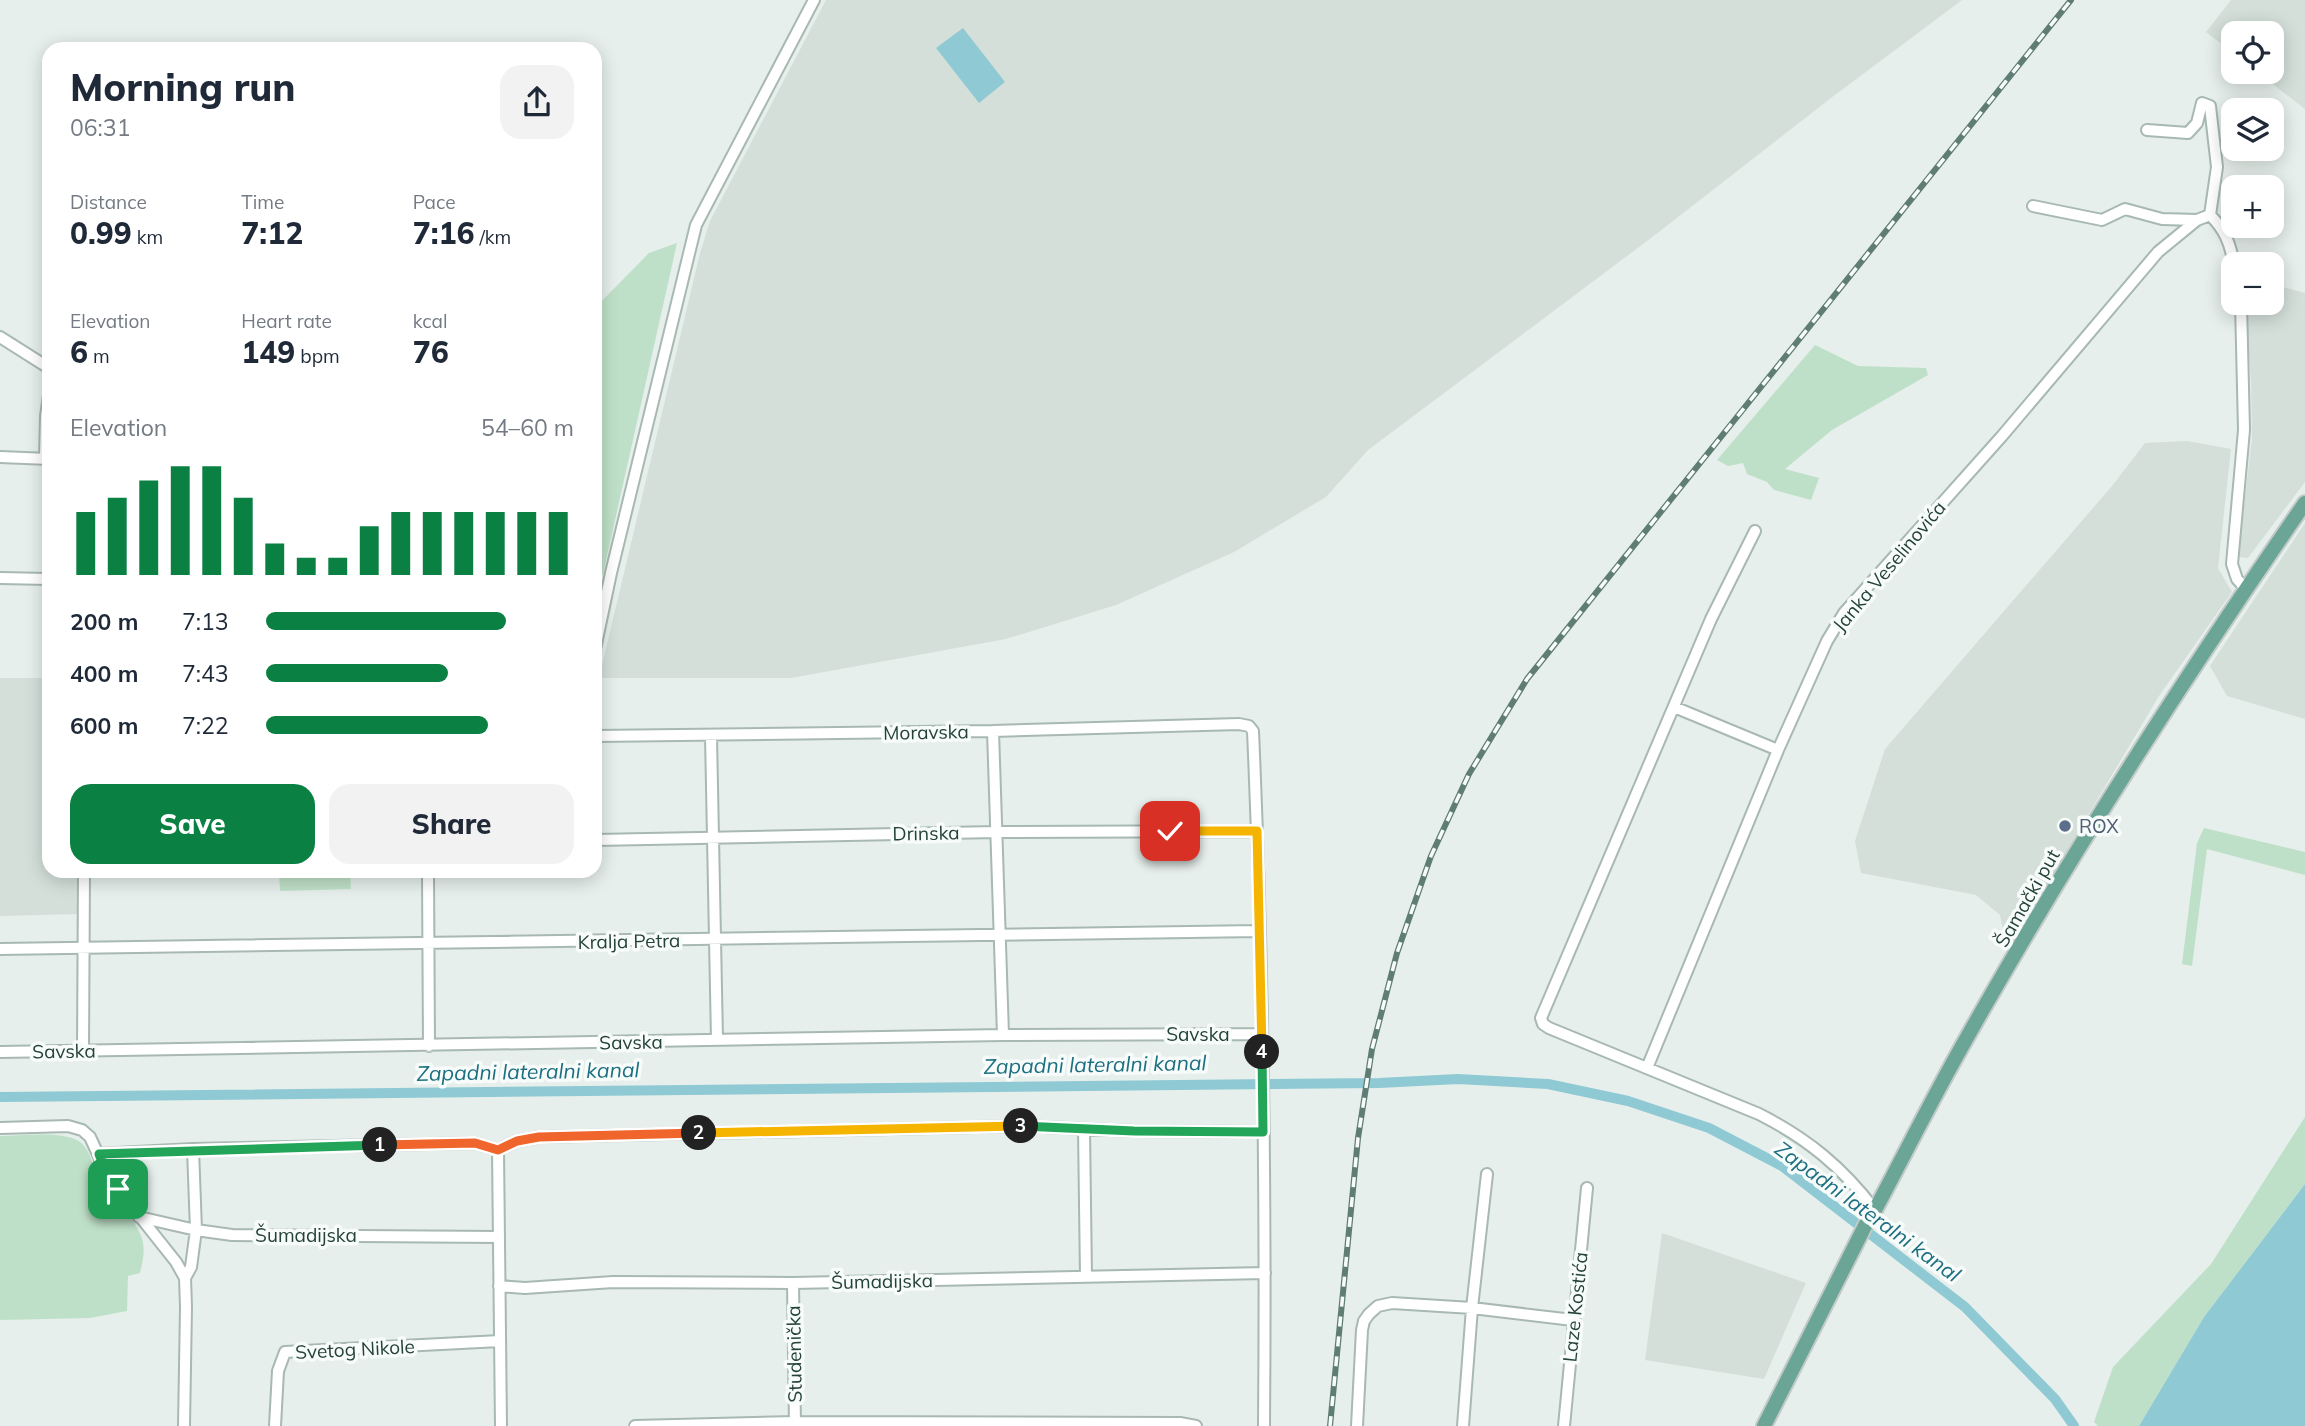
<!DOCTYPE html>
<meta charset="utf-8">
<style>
:root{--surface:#fff;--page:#f2f2f3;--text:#1f2937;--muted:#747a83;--accent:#0b8043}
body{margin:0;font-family:Mulish,sans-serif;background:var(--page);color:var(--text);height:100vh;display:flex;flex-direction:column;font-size:26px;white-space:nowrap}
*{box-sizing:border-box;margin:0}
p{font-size:23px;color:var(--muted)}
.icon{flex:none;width:38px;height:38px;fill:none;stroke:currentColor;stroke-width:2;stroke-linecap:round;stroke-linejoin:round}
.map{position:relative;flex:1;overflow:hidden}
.panel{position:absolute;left:42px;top:42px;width:560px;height:836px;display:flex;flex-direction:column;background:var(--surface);border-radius:21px;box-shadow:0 4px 18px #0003}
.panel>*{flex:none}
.buttons{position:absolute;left:2221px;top:21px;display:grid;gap:14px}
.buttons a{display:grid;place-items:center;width:63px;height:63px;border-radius:14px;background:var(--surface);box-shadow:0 4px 18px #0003;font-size:35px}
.pin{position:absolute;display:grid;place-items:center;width:60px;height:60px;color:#fff;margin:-30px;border-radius:14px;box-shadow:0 4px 10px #0006}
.km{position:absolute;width:35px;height:35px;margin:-18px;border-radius:50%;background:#222;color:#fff;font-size:19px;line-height:35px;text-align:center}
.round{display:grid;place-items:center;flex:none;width:74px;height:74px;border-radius:21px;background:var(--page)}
.head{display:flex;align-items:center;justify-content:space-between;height:119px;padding:0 28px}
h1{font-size:38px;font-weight:800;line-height:52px}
.metrics{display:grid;grid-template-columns:repeat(3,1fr);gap:10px;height:119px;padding:7px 28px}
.metrics div{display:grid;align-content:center}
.metrics b{font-size:30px;font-weight:800}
.metrics small{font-size:19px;font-weight:400}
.metrics p{font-size:19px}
.chart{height:196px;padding:14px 28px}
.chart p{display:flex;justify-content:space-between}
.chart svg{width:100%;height:126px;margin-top:7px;stroke:var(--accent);stroke-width:6}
.primary-button{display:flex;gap:14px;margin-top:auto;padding:14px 28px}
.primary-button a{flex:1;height:80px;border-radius:21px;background:var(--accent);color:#fff;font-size:28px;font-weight:800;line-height:80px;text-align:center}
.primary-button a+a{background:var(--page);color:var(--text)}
ul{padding:0 28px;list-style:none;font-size:23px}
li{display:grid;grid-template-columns:112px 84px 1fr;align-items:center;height:52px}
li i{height:18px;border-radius:9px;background:var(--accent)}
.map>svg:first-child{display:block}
.built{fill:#d4dfda}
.green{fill:#bfe0c8}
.water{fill:#8ec9d4}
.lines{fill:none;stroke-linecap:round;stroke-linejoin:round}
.canal{stroke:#8ec9d4;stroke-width:10}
.minor-casing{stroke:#a8b8b2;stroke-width:14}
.major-casing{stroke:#c2cac8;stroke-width:18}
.minor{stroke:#fff;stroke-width:10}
.major{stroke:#6aa596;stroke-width:14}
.rail-casing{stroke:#5f7d75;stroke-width:6}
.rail{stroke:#f7fbf9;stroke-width:3.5;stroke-dasharray:10;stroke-linecap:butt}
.split-1-casing{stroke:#fff;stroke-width:14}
.split-2-casing{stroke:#fff;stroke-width:14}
.split-3-casing{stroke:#fff;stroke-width:14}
.split-4-casing{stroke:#fff;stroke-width:14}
.split-5-casing{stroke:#fff;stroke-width:14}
.split-1{stroke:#22a559;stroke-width:9}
.split-2{stroke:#f0652b;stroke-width:9}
.split-3{stroke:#f5b400;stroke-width:9}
.split-4{stroke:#22a559;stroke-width:9}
.split-5{stroke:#f5b400;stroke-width:9}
.service-dot{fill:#5c6f8a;stroke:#f7fbf9;stroke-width:2.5}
.labels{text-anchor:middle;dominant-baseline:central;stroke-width:7;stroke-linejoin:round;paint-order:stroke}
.street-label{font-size:19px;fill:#24423a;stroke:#f7fbf9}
.service-label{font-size:19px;fill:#4e5e75;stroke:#f7fbf9;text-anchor:start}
.water-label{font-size:21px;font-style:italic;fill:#1c6f80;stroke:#f7fbf9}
</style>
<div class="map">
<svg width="2305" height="1426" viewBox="0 0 2305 1426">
<rect width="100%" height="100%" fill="#e6efeb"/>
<path class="built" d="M826,0h1136l-131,98 -176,137 -287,215 -42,47 -92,55 -118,53 -110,34 -215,39h-192l101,-425 10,-32z
M2231,0h74v109l-48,-37h15v-39h-39v20l-27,-21z
M2272,284l33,9v189l-57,76 -10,-1 14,-119 -1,-57 -6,-78h27z
M2187,441l44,8 -13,119 14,24 -73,104 -152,255 -7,-36 -24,-20 -115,-22 -6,-32 30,-92 227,-263 33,-43z
M2305,523v196l-78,-23 -17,-30z
M0,678h49v194h30v42l-79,2z
M1662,1233l144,50 -42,96 -119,-19z"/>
<path class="green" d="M677,243l-74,331 -8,11v-277l54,-55z
M1815,345l43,21 68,2 2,7 -96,55 -47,39 34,9 -8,22 -37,-10 -7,-8 -20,-8 -4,-11 -15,3 -11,-6z
M2204,828l101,24v23l-98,-26 -15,117 -10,-2 15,-121z
M279,872h71l1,17 -71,2z
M2305,1117v67l-101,133 -65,109h-41l-4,-4 19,-55 98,-103z
M0,1136c21,0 63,-6 80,6 12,9 12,26 20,38 12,19 34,36 41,56 5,13 2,24 -1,37l-12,3 -1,35 -37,7 -90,2z"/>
<path class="water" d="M963,28l42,54 -26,21 -43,-55z
M2305,1184v242h-166l65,-109z"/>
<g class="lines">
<path class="canal" d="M0,1097l1379,-14 79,-4 90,5 80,17 81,27 73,38 183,141 90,92 19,27"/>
<g class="minor-casing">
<path id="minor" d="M2147,130l41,3 9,-10 5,-20 8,3 7,61 -7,48c15,15 20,28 24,49
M2033,206l69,14 23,-11 37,10 35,1
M2241,303l3,127 -12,134 5,15 9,10
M0,337l49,31
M0,457l49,2
M45,459l1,-43 3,-21
M1755,531l-44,88 -170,399 2,6 6,4 210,86c49,25 83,53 116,96
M0,578l49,1
M595,649l16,-76 85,-348 118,-225
M1674,707l104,43
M993,731l10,304
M595,736l398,-5 246,-7 10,2 4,5c10,232 13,464 11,695
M711,736l6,304
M595,840l401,-8 261,-1
M428,872l1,174
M0,949l1259,-18
M83,1050l1,-178
M0,1052l1003,-17 259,-1
M1647,1068l131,-318 49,-109 17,-28 158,-177 156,-184 39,-32 13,-5
M0,1128l68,-2 14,4 8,7 17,37 11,15 58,73 9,16 1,29 -2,119
M1084,1129l2,148
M193,1149l3,81 36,5 267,2
M498,1150l3,276
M98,1154l95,-5 282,-6 23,7 19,-9 22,-4 482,-11 113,5 129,1
M139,1217l57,13 -5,37 -6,11
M793,1283l2,143
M499,1286l26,2 88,-6 180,1 472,-10
M275,1426l3,-55 7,-19 215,-11
M635,1426l160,-4 385,1 16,3
M1357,1426l5,-96 2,-9 5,-7 9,-8 14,-3 80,5 101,12
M1463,1426l9,-118 15,-134
M1564,1426l23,-238"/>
</g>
<g class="major-casing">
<path id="major" d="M1764,1426l105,-208 6,-8c30,-56 58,-113 90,-169 104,-185 219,-363 340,-538"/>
</g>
<use href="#minor" class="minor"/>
<use href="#major" class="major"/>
<g class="rail-casing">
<path id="rail" d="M1330,1426l28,-288 14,-89 25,-96 34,-97 38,-82 58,-95 544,-679"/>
</g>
<use href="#rail" class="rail"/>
</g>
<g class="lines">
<g class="split-1-casing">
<path id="split-1" d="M118,1189l-11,-15 -8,-20 281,-9"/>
</g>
<g class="split-2-casing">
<path id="split-2" d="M380,1145l95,-2 23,7 19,-9 22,-4 160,-4"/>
</g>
<g class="split-3-casing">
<path id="split-3" d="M699,1133l322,-7"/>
</g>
<g class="split-4-casing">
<path id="split-4" d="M1021,1126l113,5 129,1 -1,-80"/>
</g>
<g class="split-5-casing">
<path id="split-5" d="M1170,831h87l5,221"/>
</g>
<use href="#split-1" class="split-1"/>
<use href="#split-2" class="split-2"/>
<use href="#split-3" class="split-3"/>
<use href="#split-4" class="split-4"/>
<use href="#split-5" class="split-5"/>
</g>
<circle class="service-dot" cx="2065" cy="826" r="7"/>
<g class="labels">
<g class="street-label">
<text transform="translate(1889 566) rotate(-50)">Janka Veselinovića</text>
<text transform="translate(926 732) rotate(-1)">Moravska</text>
<text transform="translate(926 833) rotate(-1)">Drinska</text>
<text transform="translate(2027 898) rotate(-60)">Šamački put</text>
<text transform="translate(629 941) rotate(-1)">Kralja Petra</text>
<text x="1198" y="1034">Savska</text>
<text transform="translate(631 1042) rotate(-1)">Savska</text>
<text transform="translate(64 1051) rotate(-1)">Savska</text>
<text x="306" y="1235">Šumadijska</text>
<text transform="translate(882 1281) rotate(-1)">Šumadijska</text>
<text transform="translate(1575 1307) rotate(-84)">Laze Kostića</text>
<text transform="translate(355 1349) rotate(-3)">Svetog Nikole</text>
<text transform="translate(794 1354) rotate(-91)">Studenička</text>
</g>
<g class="service-label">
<text x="2079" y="826">ROX</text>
</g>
<g class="water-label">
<text transform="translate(1095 1064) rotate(-1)">Zapadni lateralni kanal</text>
<text transform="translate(528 1071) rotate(-1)">Zapadni lateralni kanal</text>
<text transform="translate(1868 1211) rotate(36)">Zapadni lateralni kanal</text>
</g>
</g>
</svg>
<div class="buttons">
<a><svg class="icon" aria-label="locate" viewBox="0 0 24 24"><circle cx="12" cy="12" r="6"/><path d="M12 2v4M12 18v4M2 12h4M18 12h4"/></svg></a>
<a><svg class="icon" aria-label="layers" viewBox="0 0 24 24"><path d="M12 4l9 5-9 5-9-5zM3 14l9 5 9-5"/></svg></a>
<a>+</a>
<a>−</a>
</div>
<div class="pin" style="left:118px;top:1189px;background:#1e9e55"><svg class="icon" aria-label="arrive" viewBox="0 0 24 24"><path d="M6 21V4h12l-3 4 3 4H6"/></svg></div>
<div class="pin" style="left:1170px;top:831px;background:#d93025"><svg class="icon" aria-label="check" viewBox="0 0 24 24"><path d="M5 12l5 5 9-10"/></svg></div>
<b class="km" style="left:380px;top:1145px">1</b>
<b class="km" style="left:699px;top:1133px">2</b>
<b class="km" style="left:1021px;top:1126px">3</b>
<b class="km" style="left:1262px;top:1052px">4</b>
<section class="panel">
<div class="head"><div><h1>Morning run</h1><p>06:31</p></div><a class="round"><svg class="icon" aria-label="share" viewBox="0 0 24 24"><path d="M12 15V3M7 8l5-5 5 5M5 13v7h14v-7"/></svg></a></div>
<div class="metrics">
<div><p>Distance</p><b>0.99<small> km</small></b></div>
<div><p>Time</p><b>7:12</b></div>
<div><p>Pace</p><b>7:16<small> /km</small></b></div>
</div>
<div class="metrics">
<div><p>Elevation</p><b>6<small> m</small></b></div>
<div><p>Heart rate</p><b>149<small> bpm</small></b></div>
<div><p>kcal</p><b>76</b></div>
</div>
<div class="chart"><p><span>Elevation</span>54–60 m</p>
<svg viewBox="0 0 160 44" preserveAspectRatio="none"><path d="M5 44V22M15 44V17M25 44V11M35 44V6M45 44V6M55 44V17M65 44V33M75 44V38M85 44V38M95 44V27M105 44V22M115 44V22M125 44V22M135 44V22M145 44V22M155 44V22"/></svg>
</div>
<ul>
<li><b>200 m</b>7:13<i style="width:78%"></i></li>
<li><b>400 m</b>7:43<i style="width:59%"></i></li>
<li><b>600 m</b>7:22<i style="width:72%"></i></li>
</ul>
<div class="primary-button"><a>Save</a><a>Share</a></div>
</section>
</div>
